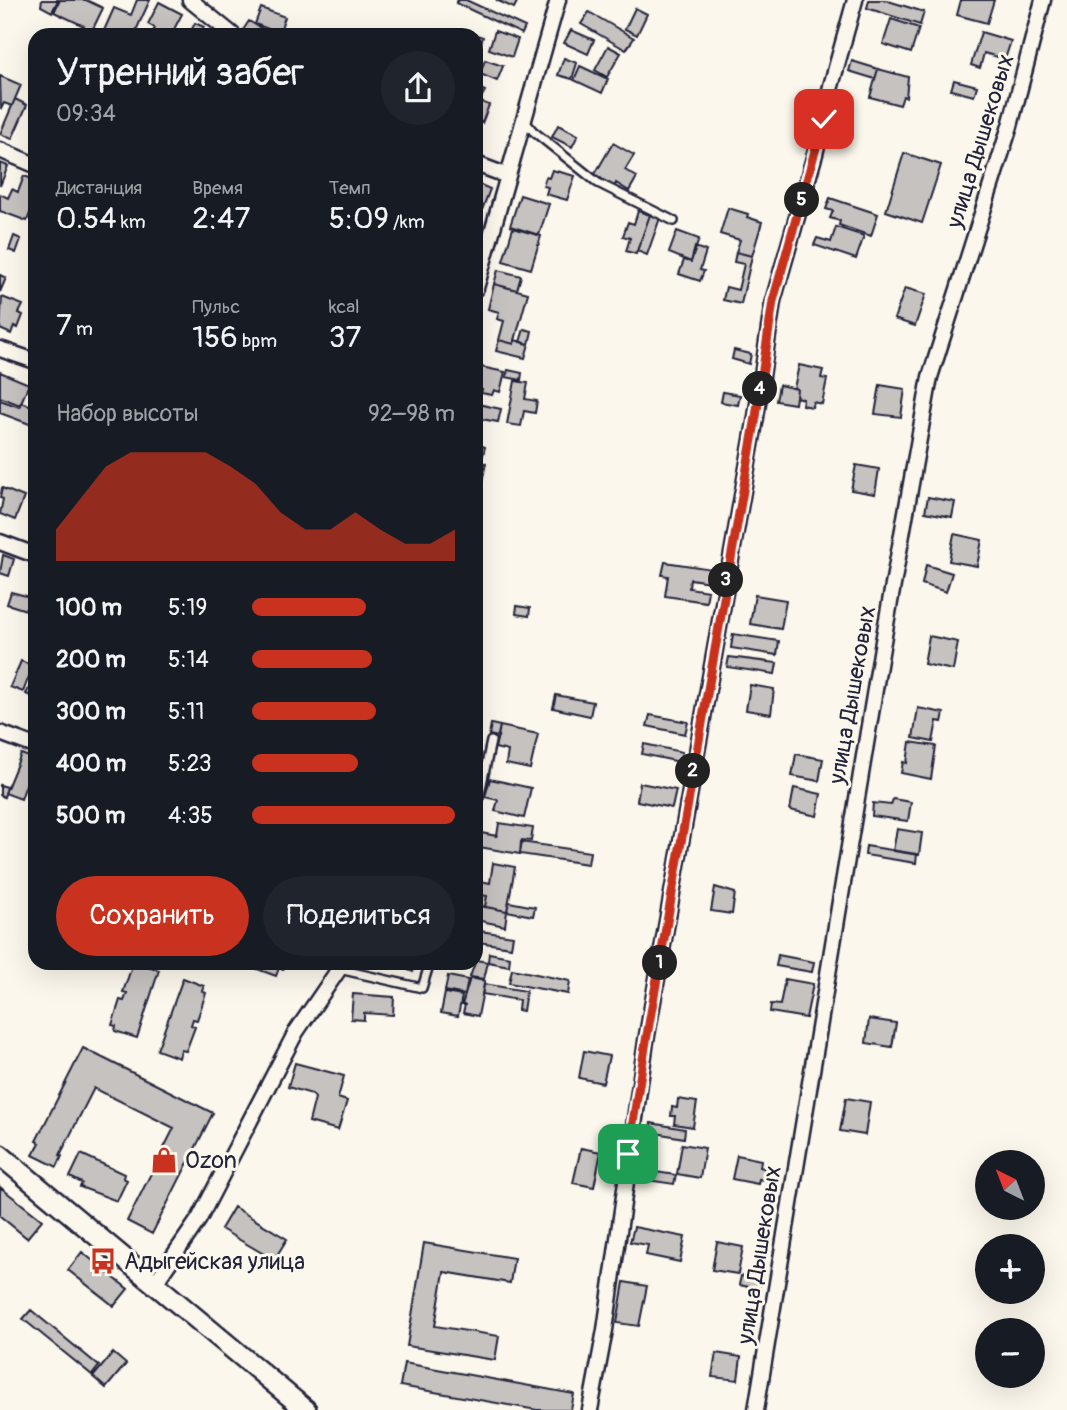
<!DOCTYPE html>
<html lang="ru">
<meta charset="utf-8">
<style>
:root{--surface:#171b24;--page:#20242c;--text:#f1f3f6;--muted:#9ea1a6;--accent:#c8321e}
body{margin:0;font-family:Pangolin,sans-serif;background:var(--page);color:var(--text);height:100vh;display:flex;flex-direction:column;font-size:26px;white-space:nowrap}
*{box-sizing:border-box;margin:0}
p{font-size:23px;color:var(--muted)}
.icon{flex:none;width:38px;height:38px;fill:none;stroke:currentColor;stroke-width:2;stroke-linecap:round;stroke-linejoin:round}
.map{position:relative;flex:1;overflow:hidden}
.sheet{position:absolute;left:28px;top:28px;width:455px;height:942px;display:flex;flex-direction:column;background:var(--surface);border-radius:21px;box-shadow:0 7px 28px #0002}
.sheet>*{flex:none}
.needle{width:46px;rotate:318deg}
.buttons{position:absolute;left:975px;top:1150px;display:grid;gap:14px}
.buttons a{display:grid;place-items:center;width:70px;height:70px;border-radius:50%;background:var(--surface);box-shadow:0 7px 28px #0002;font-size:35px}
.pin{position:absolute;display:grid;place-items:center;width:60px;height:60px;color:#fff;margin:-30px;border-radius:14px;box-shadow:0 4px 10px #0006}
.km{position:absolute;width:35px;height:35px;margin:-18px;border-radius:50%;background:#222;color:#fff;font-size:19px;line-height:35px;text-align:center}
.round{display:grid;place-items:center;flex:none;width:74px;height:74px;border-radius:37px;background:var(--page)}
.overview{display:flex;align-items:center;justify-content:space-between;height:119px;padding:0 28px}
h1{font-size:38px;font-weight:600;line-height:52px}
.stats{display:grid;grid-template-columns:repeat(3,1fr);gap:10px;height:119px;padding:7px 28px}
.stats div{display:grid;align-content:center}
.stats b{font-size:30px;font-weight:600}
.stats small{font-size:19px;font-weight:400}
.stats p{font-size:19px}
.chart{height:196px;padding:14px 28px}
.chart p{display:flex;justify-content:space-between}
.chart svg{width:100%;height:126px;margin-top:7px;fill:var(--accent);opacity:.7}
.button{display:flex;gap:14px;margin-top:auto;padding:14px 28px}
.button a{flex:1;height:80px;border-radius:42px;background:var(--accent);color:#fff;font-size:28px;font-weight:600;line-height:80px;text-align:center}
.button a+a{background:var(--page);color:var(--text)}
ul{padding:0 28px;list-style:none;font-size:23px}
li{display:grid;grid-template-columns:112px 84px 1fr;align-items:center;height:52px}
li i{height:18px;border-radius:9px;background:var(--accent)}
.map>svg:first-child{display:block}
.building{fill:#c6c2c0;stroke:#22223b;stroke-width:2}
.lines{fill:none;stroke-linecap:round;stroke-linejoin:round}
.lane-casing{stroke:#22223b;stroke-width:12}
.street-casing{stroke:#22223b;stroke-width:19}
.secondary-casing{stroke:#22223b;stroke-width:24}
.lane{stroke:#fbf7ec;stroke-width:7}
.street{stroke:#fbf7ec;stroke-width:14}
.secondary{stroke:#fbf7ec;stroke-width:19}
.route-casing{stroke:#fff;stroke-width:14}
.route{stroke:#c8321e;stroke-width:9}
.labels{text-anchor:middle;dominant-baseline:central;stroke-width:6;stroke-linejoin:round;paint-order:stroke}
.street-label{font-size:23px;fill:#22223b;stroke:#fbf7ec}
.poi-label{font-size:23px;fill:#22223b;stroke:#fbf7ec;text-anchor:start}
</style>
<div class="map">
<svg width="1067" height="1410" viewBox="0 0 1067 1410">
<rect width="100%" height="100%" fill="#fbf7ec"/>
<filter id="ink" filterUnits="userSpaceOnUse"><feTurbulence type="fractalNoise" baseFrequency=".0143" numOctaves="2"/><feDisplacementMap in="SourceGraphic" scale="14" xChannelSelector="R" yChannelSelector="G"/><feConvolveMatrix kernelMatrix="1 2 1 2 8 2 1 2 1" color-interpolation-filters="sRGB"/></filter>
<g filter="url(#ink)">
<path class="building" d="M42,0h16l-6,12 -11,-6z
M60,0h26l17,8 -13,27h-11l5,-9 -30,-14z
M137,0h13l-16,35h-32l12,-27 17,7z
M458,0h8l59,27 -3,7 -66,-31z
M496,0h22l-4,8z
M869,0h16l39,12 -4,13 -53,-17z
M961,0h33l-7,23 -30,-8z
M159,2l23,12 -11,21h-20l4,-7 -7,-4z
M261,8l24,9 -6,16 -24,-9z
M635,8l12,6 -10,21 -12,-6z
M589,12l45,26 -8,12 -45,-26z
M891,19l28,9 -8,25 -28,-9z
M249,21l23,14 -31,-2z
M195,23l9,4 -4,8h-11z
M571,30l23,10 -6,14 -24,-11z
M495,31l23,8 -6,18 -23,-8z
M981,32l30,9 -6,18 -21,-6 -4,15 -9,-3z
M474,34l9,3 -6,16 -1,-18z
M608,46l13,7 -14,24 -12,-7z
M564,58l13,5 -5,16 -14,-4z
M485,60l18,6 -6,15 -17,-7z
M852,61l26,8 -3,10 -26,-8z
M580,66l28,13 -6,14 -28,-13z
M878,69l30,8 -2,20 -3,-1 -3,9 -30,-8z
M0,76l21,9 -9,21 -8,-3 -3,6z
M954,80l23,6 -3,10 -23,-6z
M476,87l9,4 -4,7 -5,-2z
M15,99l12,6 -15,34 -12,-5z
M476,100l13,5 -7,18 -6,-3z
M558,125l20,10 -6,12 -20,-10z
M613,143l21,12 -9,15 12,7 -8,14 -13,-8 -2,5 -19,-14z
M904,153l37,12 -19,58 -36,-12z
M0,163l8,3 -8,20z
M552,170l23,6 -8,24 -21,-6 2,-7 -5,-1 3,-9 3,1z
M24,176l11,4v20l-8,21 -27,-10v-17l8,4 4,-9 6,3z
M476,183l14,6 -8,21 -6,-3z
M520,195l29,9 -10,31 -29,-9z
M830,198l48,16 -7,22 -32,-11 1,-4 -10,-3 3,-7 -7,-2z
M728,208l20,6 -1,3 15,5 -10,34 -16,-4 4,-12 -20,-6z
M638,211l12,4 -14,39 -10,-3 4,-13 -7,-2 5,-14 6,2z
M650,215l10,3 -13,37 -10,-4z
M836,227l28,9 -8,23 -42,-14 3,-7 14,4z
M513,228l28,8 -10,33 -28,-8z
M677,231l22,8 -8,23 -22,-9z
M14,236l7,3 -5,14 -7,-3z
M695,247l11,4 -6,19 4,1 -4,10 -21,-7 5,-14 7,2z
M736,252l16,4 -11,48 -18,-4 3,-13 12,3 6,-26 -10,-2z
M498,270l23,6 -4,14 -23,-6z
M0,275l6,3 -6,14z
M494,284l34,9 -14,51 -15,-4 5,-19 -7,-2 2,-7 -11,-3z
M905,288l21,6 -11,32 -21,-7z
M2,297l21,8 -4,8 4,2 -5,13 -4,-2 -3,8 -11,-5z
M524,329l8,2 -3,13 -9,-2z
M499,340l15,4 1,-4 14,4 -4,14 -29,-7z
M734,350l17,4 -2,10 -17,-5z
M476,365l5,2 -4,18h-1z
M799,365l24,5 -2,8 6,1 -5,25 -9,-2 -1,5 -10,-2 1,-6 -7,-2 1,-8 -3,-1z
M481,367l24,5 -5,20 -6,-2 -2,5 -11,-2 1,-3 -6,-2z
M508,370l14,3 -1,7 -15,-3z
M0,372l29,12 -9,21 -20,-8z
M515,381l13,2 -3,16 12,2 -2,12 -11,-2 -3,15 -14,-2z
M779,385l18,4 -2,15 -19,-3z
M880,385l25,4 -4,28 -26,-3z
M723,392l17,3 -2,10 -17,-3z
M0,400l19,7 2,-5 14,5v19l-35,-13z
M478,404l23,5 -3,13 -22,-4z
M476,444l9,3 -3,12 -6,-2z
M476,462l10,1 -7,35 -3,-1z
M856,465l23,4 -4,25 -24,-4z
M2,488l22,9 -9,23 -15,-6 3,-15 -3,-1z
M928,497l27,5 -3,15 -27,-5z
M954,534l28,6 -5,26 -28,-5z
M3,555l11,4 -5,17 -9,-3z
M665,562l47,7 -2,13 -20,-3 -1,9 19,3 -2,11 -41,-6 3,-20 -6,-1z
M926,565l26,8 -6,19 -24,-8z
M11,592l19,5 -4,13 -19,-6z
M755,595l31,5 -5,29 -31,-5z
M517,606l13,2 -1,8 -13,-2z
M733,634l46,7 -2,14 -46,-7z
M929,636l29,6 -5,28 -29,-6z
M729,657l48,6 -2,11 -48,-7z
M21,661l12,5 -10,26 -13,-5z
M31,684l4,1v13l-9,-4z
M750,685l24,4 -3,25 -25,-4z
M556,695l37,7 -3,14 -37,-8z
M918,708l26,5 -2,9 -5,-1 -4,21 -20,-4z
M650,715l38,7 -3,12 -38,-8z
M491,724l9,2 -2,11 -9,-2z
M500,726l38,8 -8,35 -24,-5 2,-13 -13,-3z
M910,742l26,4 -5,33 -30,-6 2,-11 4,1z
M644,744l38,8 -2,10 -38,-8z
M21,754l14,5 -14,40 -16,-6z
M796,754l27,5 -4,22 -27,-5z
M490,779l41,9 -7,30 -29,-7 3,-11 -13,-3z
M640,783l36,7 -4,18 -35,-7z
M0,785l7,2 -3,10 -4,-2z
M794,788l27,6 -4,22 -27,-6z
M893,799l18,3 -3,19 -36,-5 1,-13 18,2z
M499,823l34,5 -2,13 -9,-1 -2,14 -41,-7 1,-5 -4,-1v-9l21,4z
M897,829l25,4 -3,22 -26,-4z
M521,842l69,10 -2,12 -68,-10z
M866,846l51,8 -1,9 -51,-8z
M493,863l22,4 -8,44 -22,-4 2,-11 -11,-2v-14l14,3z
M715,887l20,6 -3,21 -21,-3z
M476,894l11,2 -2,11 -9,-2z
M509,902l26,5 -2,9 -26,-5z
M476,905l31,6 -2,15 -29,-6z
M480,931l33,5 -2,11 -33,-5z
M489,953l21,4 -1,9 -21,-4z
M778,955l36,7 -2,10 -36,-6z
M476,960l12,2 -4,17 -14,-2z
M253,962h31l2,1 -3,7 -4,-2 -3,8 -24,-9z
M388,962h28l-3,10z
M138,963l21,7 -22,68 -22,-7 1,-5 -4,-1 8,-25 4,1 3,-8 -4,-1 9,-26 4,1z
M512,969l58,12 -2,13 -59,-11z
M448,976l20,4 -3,15 -20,-4z
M183,978l21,8 -2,5 4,2 -9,27 -4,-1 -2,6 4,2 -9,24 -5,-1 -2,8 -22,-8z
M470,978l15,3 -7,35 -15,-3 2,-8h-3z
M785,979l28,5 -7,34 -36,-6 1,-8 9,1z
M484,984l42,7 -3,20 -5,-1 1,-10 -37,-6z
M445,993l17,3 -4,20 -17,-3z
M353,994l41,3 -1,18 -29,-2v7l-13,-1z
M869,1019l27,4 -4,24 -26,-4z
M83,1048l130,65 -61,121 -25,-13 47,-93 -80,-40 -34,67 2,1 -5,11 -24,-12 7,-12 -4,-2z
M584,1051l25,5 -6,27 -24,-5z
M295,1063l49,13 -6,22 9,3 -9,29 -29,-8 6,-24 -3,-4 -24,-7z
M846,1098l24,4 -5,33 -25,-4z
M678,1099l19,3 -4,25 -19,-3 1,-8h-4l1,-9 5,1z
M651,1123l34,6 -1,9 -34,-6z
M682,1144l23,4 -5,30 -23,-4z
M581,1148l20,4 -7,35 -21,-4z
M81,1154l43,20 -1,4 4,2 -10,21 -37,-14 2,-4 -12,-6z
M737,1155l24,5 -1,7 7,2 -3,11 -5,-1 -1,5 -26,-5z
M642,1170l34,5 -2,9 -34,-5z
M0,1187l42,33 -15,18 -27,-22z
M234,1207l53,32 -13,21 -53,-31z
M634,1227l51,10 -5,25 -34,-7 2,-10 -18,-3z
M717,1242l26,5 -5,27 -26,-4z
M424,1243l90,15 -4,25 -66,-11 -9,54 64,10 -4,24 -88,-14z
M82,1252l46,37 -14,17 -46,-36z
M741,1276l20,4 -2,9 -20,-4z
M624,1282l23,4 -8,40 -22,-3z
M31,1310l68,56 -7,9 -69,-56z
M113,1353l13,11 -20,24 -13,-11z
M716,1353l25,4 -3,23 -26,-3z
M404,1363l170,31 -3,16h-34l-137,-24z"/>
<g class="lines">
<g class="lane-casing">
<path id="lane" d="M524,120l9,11 65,52 76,38
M476,803h2l13,-62
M339,969l83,19 8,-26"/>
</g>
<g class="street-casing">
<path id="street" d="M190,0l43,35
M0,150l35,15
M476,164l32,12
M476,288l82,-288
M0,349l35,12
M0,542l35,13
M0,733l35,13
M155,1283l44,-64 97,-187 43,-63 2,-7
M590,1410l15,-80 41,-289 110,-624 17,-116 42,-147 16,-68 24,-86
M756,1410l126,-763 48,-270 80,-251 33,-126"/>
</g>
<g class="secondary-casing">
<path id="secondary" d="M0,1155l306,255"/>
</g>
<use href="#lane" class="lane"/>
<use href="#street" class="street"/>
<use href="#secondary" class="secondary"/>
</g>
</g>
<g class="lines" filter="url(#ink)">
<g class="route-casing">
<path id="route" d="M628,1154l18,-113 110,-624 17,-116 51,-182"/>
</g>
<use href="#route" class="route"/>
</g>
<defs>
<g id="shop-bare" transform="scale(2.1)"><path d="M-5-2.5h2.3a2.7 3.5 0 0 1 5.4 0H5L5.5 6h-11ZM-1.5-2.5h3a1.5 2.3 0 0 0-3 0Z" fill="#c8321e" stroke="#fbf7ec" stroke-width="2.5" paint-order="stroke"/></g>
<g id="bus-bare" transform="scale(2.1)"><path d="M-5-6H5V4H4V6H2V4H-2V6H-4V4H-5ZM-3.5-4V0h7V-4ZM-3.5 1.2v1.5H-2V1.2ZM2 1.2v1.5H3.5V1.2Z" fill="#c8321e" stroke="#fbf7ec" stroke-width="2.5" paint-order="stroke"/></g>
</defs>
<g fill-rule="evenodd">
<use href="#shop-bare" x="164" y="1160"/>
<use href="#bus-bare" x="103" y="1261"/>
</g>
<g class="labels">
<g class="street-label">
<text transform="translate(980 141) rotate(-73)">улица Дышековых</text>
<text transform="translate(852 695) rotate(-80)">улица Дышековых</text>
<text transform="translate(759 1255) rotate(-81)">улица Дышековых</text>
</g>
<g class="poi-label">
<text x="185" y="1160">Ozon</text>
<text x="124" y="1261">Адыгейская улица</text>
</g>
</g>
</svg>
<div class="buttons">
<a><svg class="needle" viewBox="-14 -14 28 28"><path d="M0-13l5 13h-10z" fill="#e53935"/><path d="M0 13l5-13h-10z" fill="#9ea1a6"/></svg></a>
<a>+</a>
<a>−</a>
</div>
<div class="pin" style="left:628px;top:1154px;background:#1e9e55"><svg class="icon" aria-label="arrive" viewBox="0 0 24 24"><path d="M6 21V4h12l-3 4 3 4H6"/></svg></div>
<div class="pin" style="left:824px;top:119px;background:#d93025"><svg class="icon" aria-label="check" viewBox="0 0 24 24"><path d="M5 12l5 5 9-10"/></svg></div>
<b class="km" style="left:660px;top:963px">1</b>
<b class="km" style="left:693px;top:771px">2</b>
<b class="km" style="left:726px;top:580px">3</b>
<b class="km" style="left:760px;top:389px">4</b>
<b class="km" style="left:802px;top:200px">5</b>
<section class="sheet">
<div class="overview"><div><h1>Утренний забег</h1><p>09:34</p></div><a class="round"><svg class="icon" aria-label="share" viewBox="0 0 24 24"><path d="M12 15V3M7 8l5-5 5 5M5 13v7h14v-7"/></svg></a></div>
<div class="stats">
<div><p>Дистанция</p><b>0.54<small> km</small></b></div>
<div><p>Время</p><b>2:47</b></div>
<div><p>Темп</p><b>5:09<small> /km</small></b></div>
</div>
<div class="stats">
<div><b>7<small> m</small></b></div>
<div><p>Пульс</p><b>156<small> bpm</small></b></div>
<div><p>kcal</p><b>37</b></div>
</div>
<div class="chart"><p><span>Набор высоты</span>92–98 m</p>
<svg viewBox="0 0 160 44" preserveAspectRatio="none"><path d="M0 44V33L10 22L20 11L30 6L40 6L50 6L60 6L70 11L80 17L90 27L100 33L110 33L120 27L130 33L140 38L150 38L160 33V44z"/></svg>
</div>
<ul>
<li><b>100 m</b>5:19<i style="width:56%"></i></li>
<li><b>200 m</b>5:14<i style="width:59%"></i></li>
<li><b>300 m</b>5:11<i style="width:61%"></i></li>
<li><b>400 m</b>5:23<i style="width:52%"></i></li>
<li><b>500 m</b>4:35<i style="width:100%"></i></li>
</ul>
<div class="button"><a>Сохранить</a><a>Поделиться</a></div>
</section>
</div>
